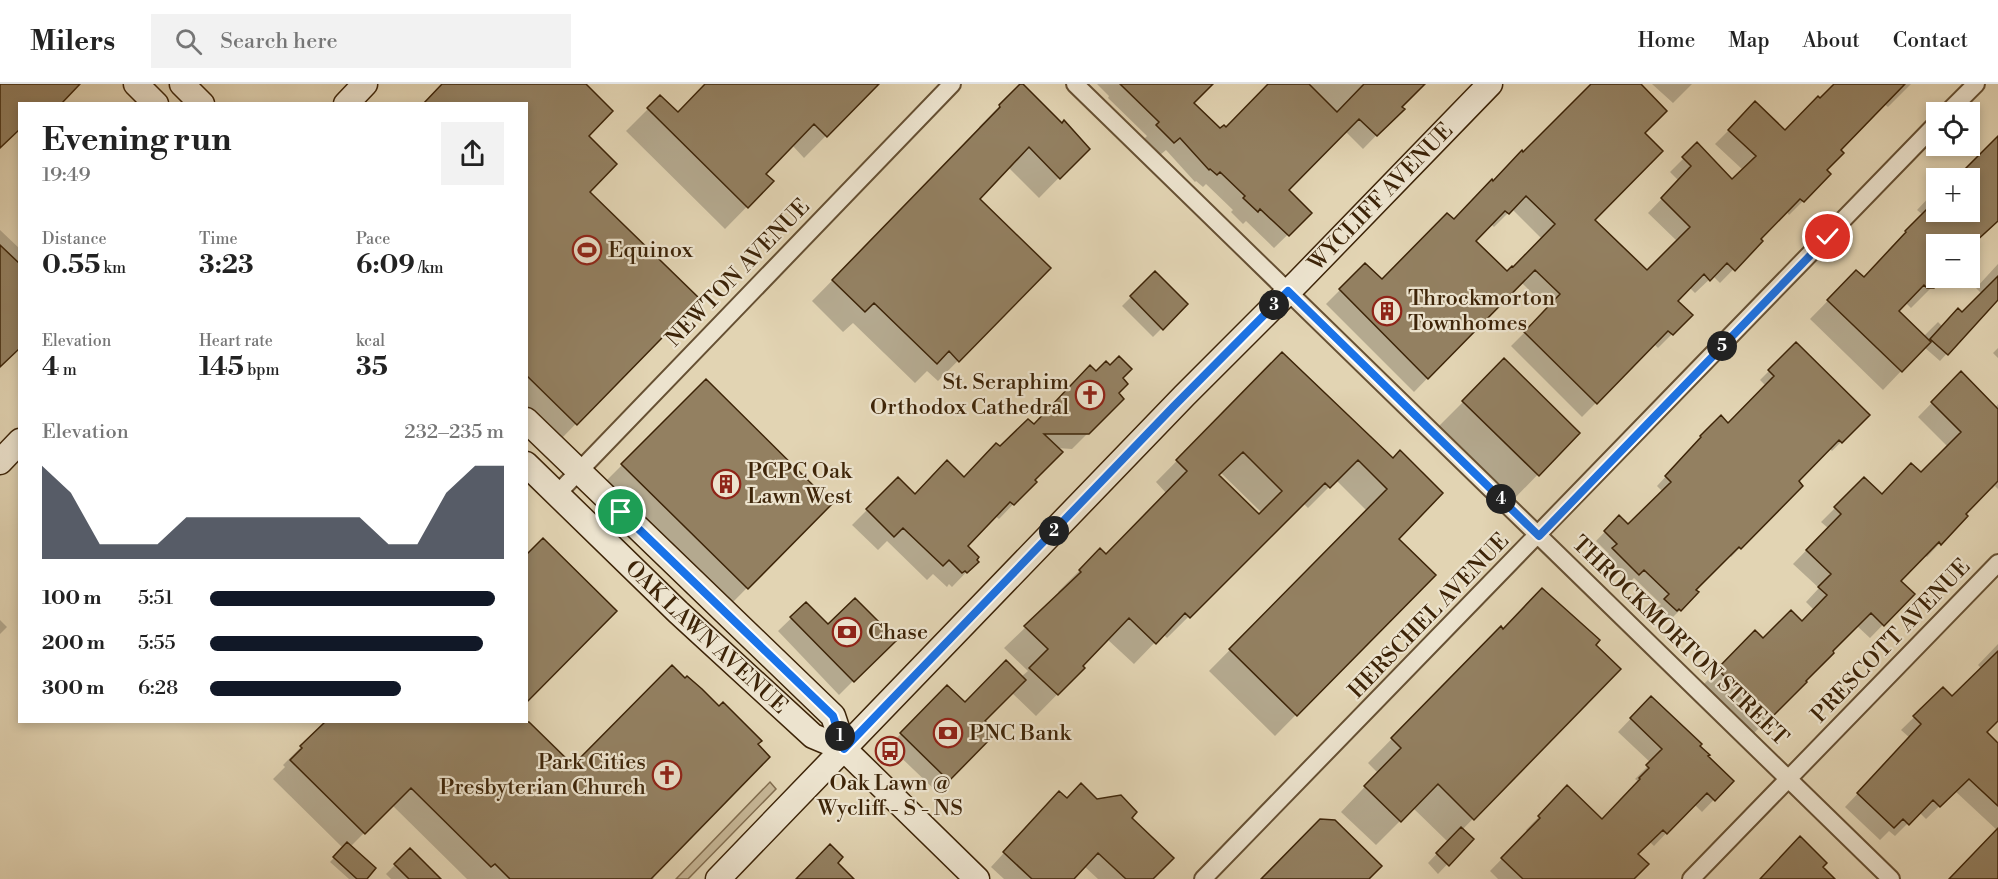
<!DOCTYPE html>
<meta charset="utf-8">
<style>
:root{--surface:#fff;--page:#f2f2f2;--text:#222;--muted:#767676;--line:#e0e0e0;--accent:#111827}
body{margin:0;font-family:"Libre Bodoni",serif;background:var(--page);color:var(--text);height:100vh;display:flex;flex-direction:column;font-size:22px;white-space:nowrap}
*{box-sizing:border-box;margin:0}
p{font-size:20px;color:var(--muted)}
.icon{flex:none;width:33px;height:33px;fill:none;stroke:currentColor;stroke-width:2;stroke-linecap:round;stroke-linejoin:round}
.map{position:relative;flex:1;overflow:hidden}
.details{position:absolute;left:18px;top:18px;width:510px;height:621px;display:flex;flex-direction:column;background:var(--surface);border-radius:0px;box-shadow:0 3px 9px #0003}
.details>*{flex:none}
.fabs{position:absolute;left:1926px;top:18px;display:grid;gap:12px}
.fabs a{display:grid;place-items:center;width:54px;height:54px;border-radius:0px;background:var(--surface);box-shadow:0 3px 9px #0003;font-size:30px}
.pin{position:absolute;display:grid;place-items:center;width:51px;height:51px;color:#fff;margin:-26px;border:3px solid #fff;border-radius:50%;box-shadow:0 2px 6px #0007}
.km{position:absolute;width:30px;height:30px;margin:-15px;border-radius:50%;background:#222;color:#fff;font-size:16px;line-height:30px;text-align:center}
.round{display:grid;place-items:center;flex:none;width:63px;height:63px;border-radius:0px;background:var(--page)}
.summary{display:flex;align-items:center;justify-content:space-between;height:102px;padding:0 24px}
h1{font-size:33px;font-weight:700;line-height:45px}
.stats{display:grid;grid-template-columns:repeat(3,1fr);gap:9px;height:102px;padding:6px 24px}
.stats div{display:grid;align-content:center}
.stats b{font-size:26px;font-weight:700}
.stats small{font-size:16px;font-weight:400}
.stats p{font-size:16px}
.chart{height:168px;padding:12px 24px}
.chart p{display:flex;justify-content:space-between}
.chart svg{width:100%;height:108px;margin-top:6px;fill:var(--accent);opacity:.7}
ul{padding:0 24px;list-style:none;font-size:20px}
li{display:grid;grid-template-columns:96px 72px 1fr;align-items:center;height:45px}
li i{height:15px;border-radius:8px;background:var(--accent)}
header{display:flex;align-items:center;gap:36px;box-sizing:border-box;height:84px;padding:0 30px;background:var(--surface);border-bottom:2px solid var(--line)}
header strong{font-size:28px}
nav{display:flex;gap:33px;margin-inline-start:auto;font-size:21px}
.search{width:420px;height:54px;background:var(--page);display:flex;align-items:center;gap:15px;box-sizing:border-box;padding:0 21px;border-radius:0px;color:var(--muted);font-size:22px}
.map>svg:first-child{display:block}
.grass{fill:#c6b696;stroke:#826d4f;stroke-width:1.5}
.shadow{fill:#0003;fill-rule:evenodd}
.building{fill:#938061;stroke:#3d2408;stroke-width:1.5;fill-rule:evenodd}
.lines{fill:none;stroke-linecap:round;stroke-linejoin:round}
.minor-casing{stroke:#665033;stroke-width:20}
.secondary-casing{stroke:#3d2408;stroke-width:27}
.minor{stroke:#ece3ce;stroke-width:16}
.secondary{stroke:#ece3ce;stroke-width:24}
.route-casing{stroke:#fff;stroke-width:12}
.route{stroke:#1a73e8;stroke-width:8}
.labels{text-anchor:middle;dominant-baseline:central;stroke-width:4.5;stroke-linejoin:round;paint-order:stroke}
.street-label{font-size:22px;fill:#3d2408;stroke:#ece3ce}
.poi-label{font-size:22px;fill:#3d2408;stroke:#ece3ce;text-anchor:start}
</style>
<header>
<strong>Milers</strong>
<div class="search"><svg class="icon" aria-label="search" viewBox="0 0 24 24"><circle cx="10" cy="10" r="6"/><path d="M15 15l6 6"/></svg>Search here</div>
<nav><a>Home</a><a>Map</a><a>About</a><a>Contact</a></nav>
</header>
<div class="map">
<svg width="1998" height="795" viewBox="0 0 1998 795">
<rect width="100%" height="100%" fill="#e2d4b3"/>
<filter id="stains"><feTurbulence type="fractalNoise" baseFrequency=".00333" numOctaves="4"/><feColorMatrix values="0 0 0 0 .2 0 0 0 0 .09 0 0 0 0 .02 0 0 0 .5 -.17"/></filter>
<radialGradient id="worn" r=".72"><stop offset=".6" stop-color="#630" stop-opacity="0"/><stop offset="1" stop-color="#630" stop-opacity=".3"/></radialGradient>
<path class="grass" d="M770,698l6,7 -88,90h-12z"/>
<path class="shadow" d="M443,0h141l4,108 109,108 -136,139 -35,-33v-302z
M706,0h171l-73,74 -12,-13 -28,29 8,7 -47,48 -99,-98 34,-34 18,17z
M1021,0l67,64 -49,50 -31,-31 -30,32 71,69 -111,113 -11,-10 -12,12 -62,-60 -10,9 -31,-31 169,-172 -2,-2z
M1097,0h114l-19,19 28,28 6,-2 43,-45h155l-24,23 2,2 -39,40 -18,-18 -59,59 24,23 -36,35 -28,-27 -3,3 -12,-12 2,-2 -27,-26 -3,3 -7,-6 -1,1 -29,-32 -6,5 -16,-16 3,-3 -39,-38 1,-2z
M1600,0h39l4,50 -51,86 54,52 31,-31 -29,-28 31,-32 -9,-9 27,-27 35,36 11,-11 -28,-26 40,-40 30,28 51,-48h75l-23,23 -5,-4 -29,29 -51,69 -14,14 -3,-4 -27,28 2,2 -41,42 -7,-7 -18,17 -6,-6 -13,14 15,14 -33,33 -4,-4 -72,73 -71,-71 37,-37 -27,-27 -107,110 -88,-88 39,-39 16,16 73,-60 39,-38zM1512,125l30,30 -35,34 -33,-32 17,-17 3,3z
M1652,0h40l-19,19z
M1998,58v76l-28,28v-2h-34v34l4,1 -29,29 -6,-6 -8,9 26,26 15,-15 5,5 19,-13 20,-20 -6,-6 22,-24v34l-58,63 -16,-14 -41,43 -73,-71 46,-47 7,7 26,-27 -1,-2 35,-35 -6,-5 19,-20v22h34v-34h-22l10,-10 5,5z
M0,146l20,19v97l-20,19z
M1155,189l31,31 -33,33 -31,-31z
M1796,260l72,71 -36,36 -3,-3 -32,34 4,4 -70,71 -2,-2 -35,35 3,3 -26,26 -2,-2 -2,2 -11,-10 5,-5 -27,-26 -5,5 -25,-25 5,-4 -13,-13 23,-24 9,9 35,-34 -6,-6 36,-39 -1,-1 29,-29 7,8 38,-39 -6,-6z
M1998,264v10l-5,-5z
M1282,270l111,106 3,79 38,36 -159,161 -66,-65 158,-160 -31,-31 -28,28 -5,-5 -136,135 -4,-4 -29,30 -27,-25 -26,27 2,2 -47,48 -25,-24 -28,29 12,11 -58,60 -48,-46 58,-59 18,17 56,-27 7,-6 -24,-23 56,-54 -2,-2 42,-42 6,6 61,-62 -11,-12zM1220,388l42,41 -3,3 -42,-41z
M1504,277l74,72 -65,67 -75,-73z
M1096,289l25,5 -4,15 5,6 -50,50 -15,-1 -33,45 -25,26 -4,-3 -29,30 10,16 -24,25 -3,-3 -2,3 -14,-13 -6,6 -40,-39 -9,9 -26,-25 46,-46 17,16 48,-17 37,-30 33,-22z
M1961,289l35,34 2,-3v85l-3,-3 -3,3 -2,-2 -26,27 -24,29 -13,14 -2,-2 -26,26 14,13 -43,44 -14,-13 -25,26 -26,31 -51,51 -50,-49 51,-52 8,8 39,-17 12,-13 -8,-8 13,-14 -26,-24 35,-36 -7,-6 43,-43 17,17 40,-22 27,-27 -30,-30z
M706,297l124,123 -101,102 -125,-123z
M806,520l22,23 66,13 -55,55 -61,-64z
M0,536l7,7 -7,7z
M1501,544l2,2 90,15 26,24 -157,161 9,9 -33,35 -10,-11 20,-21 -35,-34 -37,37 -35,-33 37,-39 -10,-10z
M1998,560v75l-13,13 13,13v134h-48l48,-48 -43,-40 -29,28 -7,-7 -24,24 -6,-5 -9,9 -35,-33 65,-69 -9,-8 42,-41 9,9 30,-29 -4,-4z
M1639,626l59,36 8,10 26,25 -30,31 -8,-8 -40,42 -5,-5 -13,13 -4,25h-134l-8,-8 38,-39 -2,-2 41,-42 35,33 27,-28 -1,-2 10,-10 -3,-2 16,-16 -33,-31z
M526,637l47,46 81,112h-187l-75,-74 -42,42 15,32h-16l-19,-17 13,-14 -70,-69 12,-12 -2,-2 40,-40 1,2 6,-5h10l4,3 3,-3z
M1066,716h31l33,18 21,61h-53l-14,-13 -12,13h-68l-13,-12 55,-60z
M410,766l15,29h-34l-5,-5z"/>
<path class="building" d="M0,0h80l-19,20h-41v25l-20,19z
M442,0h144l27,27 -24,25 28,28 -27,28 110,107 -123,126 -51,-50v-271h-103z
M705,0h174l-52,53 -13,-13 -48,50 8,7 -26,27 -101,-100 13,-13 18,17z
M1020,0h3l39,39 2,-3 26,29 -30,30 -31,-32 -49,52 71,69 -92,94 -10,-11 -12,13 -63,-61 -9,9 -33,-32 168,-173 -1,-2z
M1120,0h93l-19,19 26,25 4,-3 2,2 42,-43h41l28,28 27,-28h61l-23,23 3,2 -28,27 -18,-17 -70,71 23,23 -23,23 -29,-27 -2,3 -15,-14 2,-2 -25,-24 -3,3 -7,-6 -1,1 -29,-32 -6,5 -18,-18 3,-3z
M1591,0h50l26,27 -22,22 18,18 -68,69 52,50 43,-43 -29,-29 30,-32 -9,-9 15,-15 35,37 24,-23 -28,-26 27,-29 30,29 33,-34 2,2 14,-14h71l-64,66 3,3 -17,17 4,4 -27,28 -4,-3 -39,40 2,2 -28,30 -8,-8 -17,18 -6,-7 -26,27 15,14 -20,20 -5,-4 -71,73 -73,-72 36,-38 -25,-24 -107,109 -89,-90 26,-26 17,16 65,-66 7,6 38,-40 1,2 29,-31 1,2zM1526,112l29,28 -42,43 -1,-1 -5,5 -31,-30 29,-30 4,3z
M1998,52v85l-25,23h-37v34l6,1 -8,9h-7l-3,-3 -25,26 32,31 -29,30 -75,-72 29,-30 8,7 42,-45 -1,-1 31,-31v12h34v-34h-14z
M0,161l20,19v84l-20,19z
M1155,187l33,33 -25,26 -33,-34z
M1998,192v24l-50,55 -18,-16 28,-31 4,4z
M1796,258l74,73 -28,28 -3,-3 -40,41 4,5 -62,63 -2,-2 -43,43 3,2 -18,19 -2,-2 -2,2 -13,-12 5,-5 -25,-24 -5,5 -27,-27 5,-4 -13,-13 15,-16 9,9 43,-42 -6,-6 36,-39 -1,-1 21,-21 7,8 46,-47 -6,-6z
M1282,268l111,106 7,-8 43,43 -44,46 37,36 -139,141 -68,-67 158,-160 -29,-29 -28,28 -5,-5 -135,135 -5,-5 -29,31 -27,-26 -46,48 2,2 -27,27 -29,-27 19,-19 -24,-23 57,-54 -2,-2 21,-22 6,6 81,-83 -11,-11zM1243,368l39,39 -23,23 -40,-39z
M1119,272l13,13 -9,9 5,6 -9,9 5,6 -35,35h-45l19,18 -28,28 2,2 -23,23 -4,-3 -42,44 11,11 -2,3 2,2 -12,11 -2,-2 -3,2 -13,-13 -6,6 -40,-38 -9,9 -28,-28 32,-32 17,17 32,-34 17,17 32,-34 4,3 28,-27 6,5 56,-59 6,6 10,-10 4,4z
M1504,274l76,75 -41,43 -77,-75z
M1961,287l37,38v72l-32,33 2,2 -27,29 -2,-3 -38,39 14,13 -31,32 -13,-13 -38,38 1,2 -28,28 1,1 -38,38 -52,-51 38,-39 8,8 28,-28 11,11 25,-26 -9,-8 13,-13 -25,-24 35,-36 -7,-7 30,-30 18,17 29,-31 10,9 40,-40 -30,-30z
M706,295l126,125 -84,85 -127,-125z
M543,454l74,73 -91,92v-148z
M1542,504l58,52 -4,5 25,24 -147,151 -36,-36 -37,38 -37,-36 37,-38 -10,-10 110,-112 2,3z
M855,514l42,42 -43,42 -64,-65 16,-15 22,22z
M1998,567v70l-11,11 11,11v63l-29,-27 -29,28 -7,-7 -24,25 -6,-6 -9,9 -37,-35 64,-69 -8,-8 30,-29 9,9z
M1006,576l20,20 -41,41 12,11 -48,49 -49,-48 47,-48 18,17z
M672,581l13,13 2,-2 15,13 17,17 4,-4 39,39 -4,3 12,13 -119,122h-141l-15,-15 -4,3 -80,-79 -46,46 -75,-74 12,-12 -2,-2 25,-24h204l44,43z
M1651,612l51,48 -2,2 10,9 -2,1 26,25 -19,20 -8,-8 -40,41 -4,-4 -25,24 11,10 -15,15h-111l-22,-21 39,-40 -2,-2 29,-31 35,34 38,-40 -1,-1 10,-10 -3,-3 16,-16 -32,-31z
M1081,699l16,16 24,-4 16,17 -5,6 42,40 -21,21h-27l-28,-26 -24,26h-42l-29,-27 56,-61 8,7z
M1320,735l15,1 47,46 -13,13h-108z
M1461,743l13,12 -25,27 -13,-13z
M1998,744v51h-49z
M1800,752l27,27 -4,4 12,12h-75z
M347,758l29,26 -9,11h-10l-24,-22z
M830,760l13,13 -5,6 16,16h-58z
M410,764l31,31h-32l-15,-15z"/>
<g class="lines">
<g class="minor-casing">
<path id="minor" d="M1075,0l816,795
M1948,28l28,-28
M557,410l395,-410
M1203,795l733,-755
M1691,795l307,-316"/>
</g>
<g class="secondary-casing">
<g id="secondary">
<path d="M136,0l20,20"/>
<path d="M182,0l20,20"/>
<path d="M346,20l19,-20"/>
<path d="M526,336l307,296 11,33"/>
<path d="M0,378l20,-21"/>
<path id="s1" d="M526,380l152,148 135,124 31,13 133,130"/>
<path id="s2" d="M718,795l466,-483 116,-116 190,-196"/>
</g>
</g>
<use href="#minor" class="minor"/>
<use href="#secondary" class="secondary"/>
</g>
<g class="lines">
<g class="route-casing">
<path id="route" d="M621,428l212,204 11,33 330,-343 114,-115 251,245 289,-299"/>
</g>
<use href="#route" class="route"/>
</g>
<defs>
<g id="stadium-ring" transform="scale(1.5)"><circle r="9.5" fill="#ece3ce" stroke="#8f2418" stroke-width="1.5"/><path d="M0-5a6.5 5 0 1 0 0 10a6.5 5 0 1 0 0-10ZM-3.5-1.8h7v3.6h-7Z" fill="#8f2418"/></g>
<g id="building-ring" transform="scale(1.5)"><circle r="9.5" fill="#ece3ce" stroke="#8f2418" stroke-width="1.5"/><path d="M-4-6H4V6H1V3H-1V6H-4ZM-2.5-4.3h1.7v1.8h-1.7ZM.8-4.3h1.7v1.8H.8ZM-2.5-1h1.7V.8h-1.7ZM.8-1h1.7V.8H.8Z" fill="#8f2418"/></g>
<g id="church-ring" transform="scale(1.5)"><circle r="9.5" fill="#ece3ce" stroke="#8f2418" stroke-width="1.5"/><path d="M-1.2-6h2.4v3.5h3.3v2.4h-3.3V6h-2.4V-.1h-3.3v-2.4h3.3Z" fill="#8f2418"/></g>
<g id="bank-ring" transform="scale(1.5)"><circle r="9.5" fill="#ece3ce" stroke="#8f2418" stroke-width="1.5"/><path d="M-6-4H6V4H-6ZM0-2.3a2.3 2.3 0 1 0 0 4.6a2.3 2.3 0 1 0 0-4.6Z" fill="#8f2418"/></g>
<g id="bus-ring" transform="scale(1.5)"><circle r="9.5" fill="#ece3ce" stroke="#8f2418" stroke-width="1.5"/><path d="M-5-6H5V4H4V6H2V4H-2V6H-4V4H-5ZM-3.5-4V0h7V-4ZM-3.5 1.2v1.5H-2V1.2ZM2 1.2v1.5H3.5V1.2Z" fill="#8f2418"/></g>
</defs>
<g fill-rule="evenodd">
<use href="#stadium-ring" x="587" y="166"/>
<use href="#building-ring" x="1387" y="227"/>
<use href="#church-ring" x="1090" y="311"/>
<use href="#building-ring" x="726" y="400"/>
<use href="#bank-ring" x="847" y="548"/>
<use href="#bank-ring" x="948" y="649"/>
<use href="#bus-ring" x="890" y="667"/>
<use href="#church-ring" x="667" y="691"/>
</g>
<g class="labels">
<g class="street-label">
<text stroke="none"><textPath href="#s2" startOffset="951">WYCLIFF AVENUE</textPath></text>
<text transform="translate(738 189) rotate(-46)">NEWTON AVENUE</text>
<text transform="translate(1429 532) rotate(-46)">HERSCHEL AVENUE</text>
<text stroke="none"><textPath href="#s1" startOffset="250">OAK LAWN AVENUE</textPath></text>
<text transform="translate(1680 557) rotate(44)">THROCKMORTON STREET</text>
<text transform="translate(1891 557) rotate(-46)">PRESCOTT AVENUE</text>
</g>
<g class="poi-label">
<text x="608" y="166">Equinox</text>
<text x="1408" y="214">Throckmorton<tspan x="1408" dy="25">Townhomes</tspan></text>
<text x="1069" y="298" text-anchor="end">St. Seraphim<tspan x="1069" dy="25">Orthodox Cathedral</tspan></text>
<text x="747" y="387">PCPC Oak<tspan x="747" dy="25">Lawn West</tspan></text>
<text x="868" y="548">Chase</text>
<text x="969" y="649">PNC Bank</text>
<text x="646" y="678" text-anchor="end">Park Cities<tspan x="646" dy="25">Presbyterian Church</tspan></text>
<text x="890" y="699" text-anchor="middle">Oak Lawn @<tspan x="890" dy="25">Wycliff - S - NS</tspan></text>
</g>
</g>
<rect width="100%" height="100%" filter="url(#stains)"/>
<rect width="100%" height="100%" fill="url(#worn)"/>
</svg>
<div class="fabs">
<a><svg class="icon" aria-label="locate" viewBox="0 0 24 24"><circle cx="12" cy="12" r="6"/><path d="M12 2v4M12 18v4M2 12h4M18 12h4"/></svg></a>
<a>+</a>
<a>−</a>
</div>
<div class="pin" style="left:621px;top:428px;background:#1e9e55"><svg class="icon" aria-label="arrive" viewBox="0 0 24 24"><path d="M6 21V4h12l-3 4 3 4H6"/></svg></div>
<div class="pin" style="left:1828px;top:153px;background:#d93025"><svg class="icon" aria-label="check" viewBox="0 0 24 24"><path d="M5 12l5 5 9-10"/></svg></div>
<b class="km" style="left:840px;top:652px">1</b>
<b class="km" style="left:1054px;top:447px">2</b>
<b class="km" style="left:1274px;top:221px">3</b>
<b class="km" style="left:1501px;top:415px">4</b>
<b class="km" style="left:1722px;top:262px">5</b>
<section class="details">
<div class="summary"><div><h1>Evening run</h1><p>19:49</p></div><a class="round"><svg class="icon" aria-label="share" viewBox="0 0 24 24"><path d="M12 15V3M7 8l5-5 5 5M5 13v7h14v-7"/></svg></a></div>
<div class="stats">
<div><p>Distance</p><b>0.55<small> km</small></b></div>
<div><p>Time</p><b>3:23</b></div>
<div><p>Pace</p><b>6:09<small> /km</small></b></div>
</div>
<div class="stats">
<div><p>Elevation</p><b>4<small> m</small></b></div>
<div><p>Heart rate</p><b>145<small> bpm</small></b></div>
<div><p>kcal</p><b>35</b></div>
</div>
<div class="chart"><p><span>Elevation</span>232–235 m</p>
<svg viewBox="0 0 160 44" preserveAspectRatio="none"><path d="M0 44V6L10 17L20 38L30 38L40 38L50 27L60 27L70 27L80 27L90 27L100 27L110 27L120 38L130 38L140 17L150 6L160 6V44z"/></svg>
</div>
<ul>
<li><b>100 m</b>5:51<i style="width:97%"></i></li>
<li><b>200 m</b>5:55<i style="width:93%"></i></li>
<li><b>300 m</b>6:28<i style="width:65%"></i></li>
</ul>
</section>
</div>
